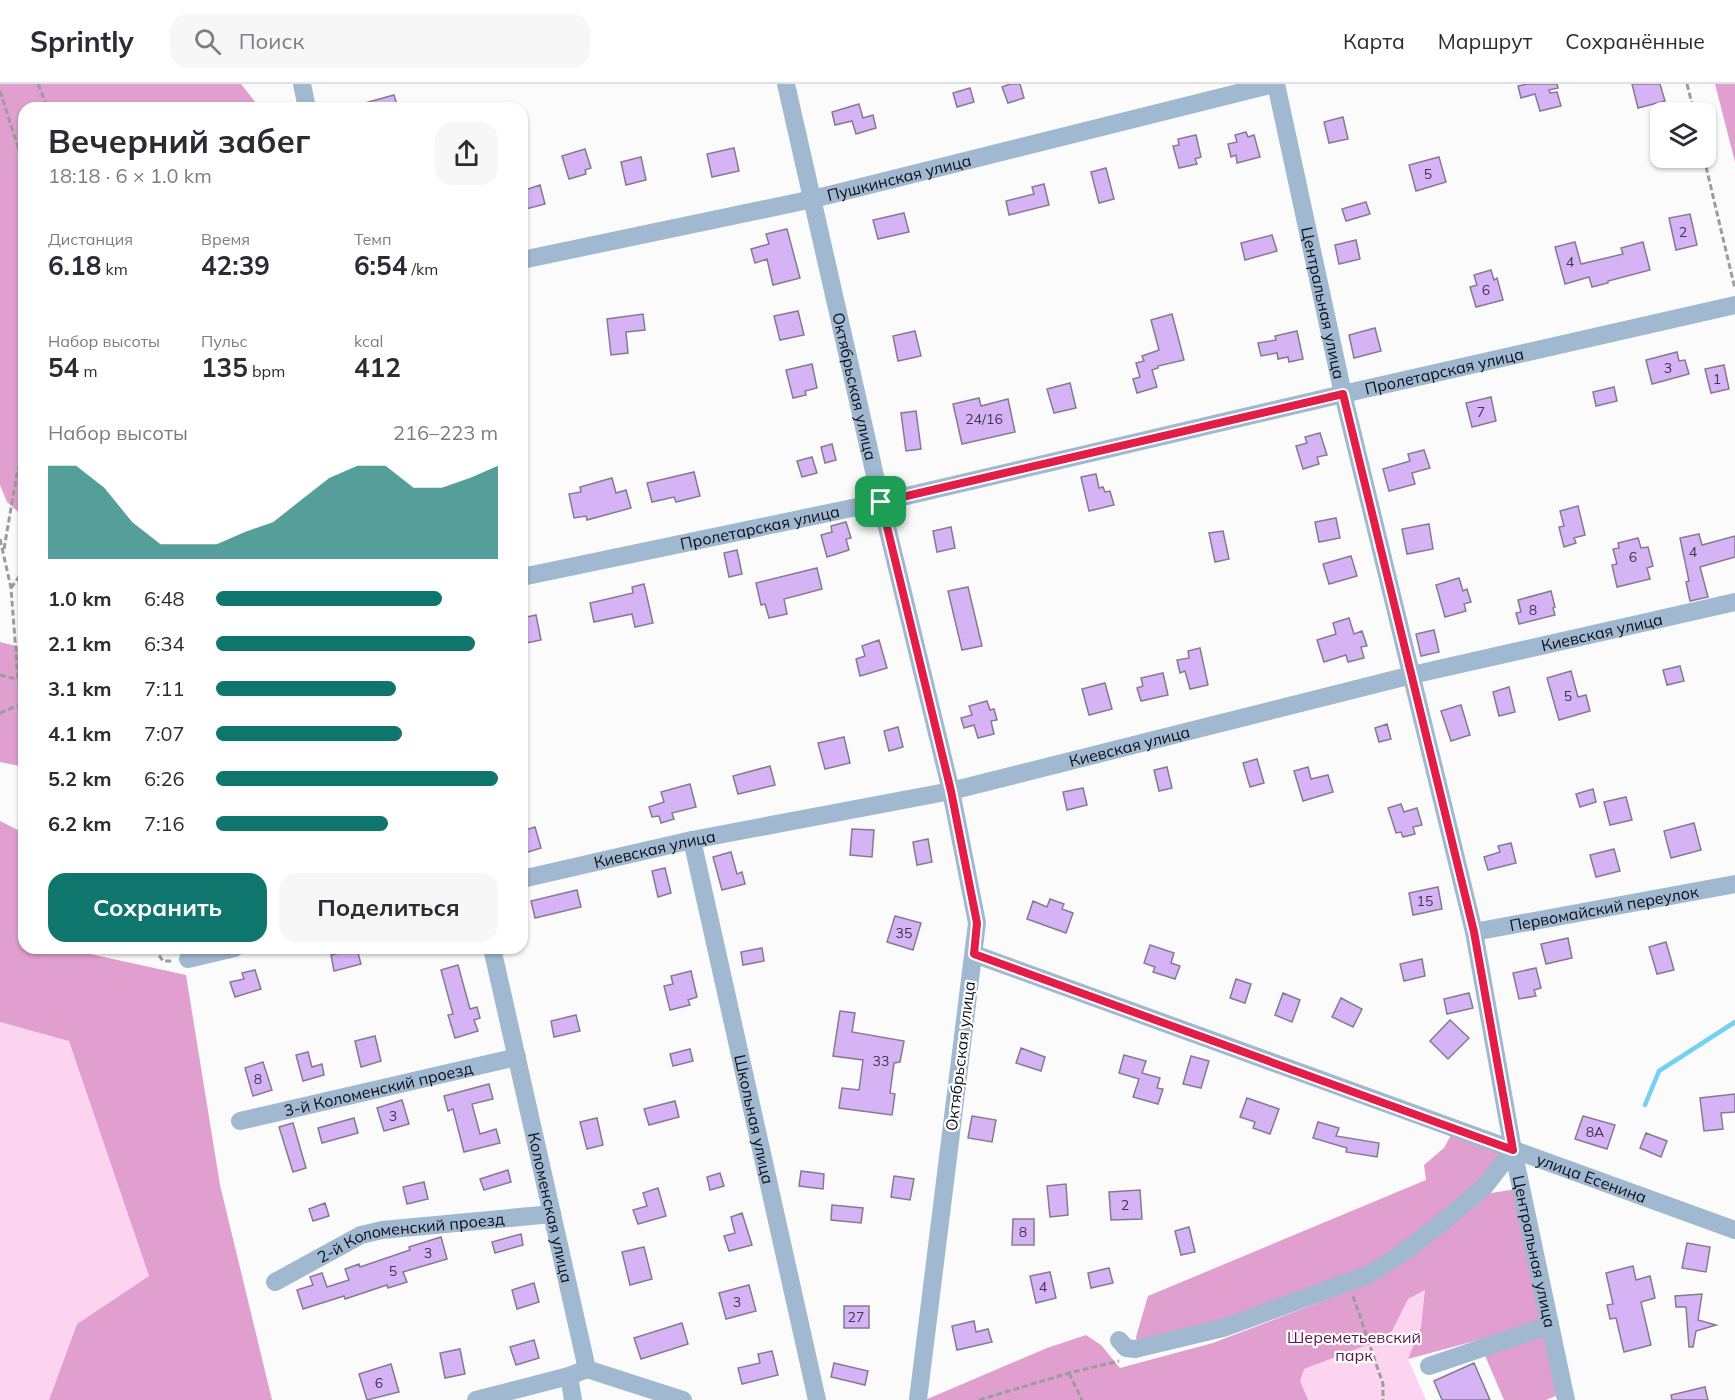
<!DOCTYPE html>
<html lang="ru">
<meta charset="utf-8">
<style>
:root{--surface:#fff;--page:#f7f7f7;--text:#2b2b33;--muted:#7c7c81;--line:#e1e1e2;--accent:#0f766e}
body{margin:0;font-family:Mulish,sans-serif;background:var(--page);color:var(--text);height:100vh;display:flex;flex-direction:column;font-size:22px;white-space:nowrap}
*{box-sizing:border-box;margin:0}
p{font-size:20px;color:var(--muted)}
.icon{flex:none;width:33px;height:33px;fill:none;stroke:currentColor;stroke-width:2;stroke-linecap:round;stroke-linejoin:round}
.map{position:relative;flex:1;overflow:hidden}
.side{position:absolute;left:18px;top:18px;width:510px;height:852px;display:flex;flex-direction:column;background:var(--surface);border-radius:18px;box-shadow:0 2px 4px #0004}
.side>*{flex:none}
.controls{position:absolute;left:1650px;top:18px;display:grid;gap:12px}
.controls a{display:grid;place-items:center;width:66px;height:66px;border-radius:12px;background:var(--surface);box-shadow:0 2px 4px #0004;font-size:30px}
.pin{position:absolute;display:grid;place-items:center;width:51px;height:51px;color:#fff;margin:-26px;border-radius:12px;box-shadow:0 3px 9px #0006}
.round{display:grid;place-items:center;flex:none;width:63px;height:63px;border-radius:18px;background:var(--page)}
.head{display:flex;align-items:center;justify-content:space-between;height:102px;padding:0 30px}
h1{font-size:33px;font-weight:700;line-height:45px}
.metrics{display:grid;grid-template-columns:repeat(3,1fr);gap:9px;height:102px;padding:6px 30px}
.metrics div{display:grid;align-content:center}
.metrics b{font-size:26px;font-weight:700}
.metrics small{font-size:16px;font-weight:400}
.metrics p{font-size:16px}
.chart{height:168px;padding:12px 30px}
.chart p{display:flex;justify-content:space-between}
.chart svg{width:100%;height:108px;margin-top:6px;fill:var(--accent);opacity:.7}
.action{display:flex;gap:12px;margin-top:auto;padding:12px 30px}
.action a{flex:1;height:69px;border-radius:18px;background:var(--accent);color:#fff;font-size:24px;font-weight:700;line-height:69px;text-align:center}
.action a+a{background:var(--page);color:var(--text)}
ul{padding:0 30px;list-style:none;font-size:20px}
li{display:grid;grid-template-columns:96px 72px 1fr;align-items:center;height:45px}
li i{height:15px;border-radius:8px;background:var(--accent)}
header{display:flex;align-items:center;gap:36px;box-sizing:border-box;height:84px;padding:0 30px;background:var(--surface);border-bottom:2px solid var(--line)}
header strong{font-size:28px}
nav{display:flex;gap:33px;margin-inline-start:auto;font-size:21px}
.search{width:420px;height:54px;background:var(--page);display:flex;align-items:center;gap:15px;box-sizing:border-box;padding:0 21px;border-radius:18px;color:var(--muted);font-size:22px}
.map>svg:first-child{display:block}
.green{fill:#fcd4f0}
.forest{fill:#e09fce}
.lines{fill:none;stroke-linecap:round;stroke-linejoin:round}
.stream{stroke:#75d1f0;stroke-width:4.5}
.building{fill:#d6b3f5;stroke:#857b90;stroke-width:1.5}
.path{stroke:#9c9c9f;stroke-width:3;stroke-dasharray:6 3;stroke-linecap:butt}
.minor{stroke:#a1b8d1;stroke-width:18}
.route-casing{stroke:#fff;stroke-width:12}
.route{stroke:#e11d48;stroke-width:8}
.labels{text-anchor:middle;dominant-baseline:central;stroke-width:4.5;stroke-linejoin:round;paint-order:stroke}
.number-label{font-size:14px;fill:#3f374e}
.street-label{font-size:16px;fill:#0d0e16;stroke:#fff}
.park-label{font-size:16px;fill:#5f1450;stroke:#fff}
</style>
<header>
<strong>Sprintly</strong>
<div class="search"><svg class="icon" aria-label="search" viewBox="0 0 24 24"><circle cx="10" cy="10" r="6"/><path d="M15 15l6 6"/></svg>Поиск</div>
<nav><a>Карта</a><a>Маршрут</a><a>Сохранённые</a></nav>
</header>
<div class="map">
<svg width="1735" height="1316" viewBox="0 0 1735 1316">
<rect width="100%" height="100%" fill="#fbfbfb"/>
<path class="green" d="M0,938l69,18 80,236 -72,48 -28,76h-49z
M1370,1199l56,6 -5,38 -13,32 18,41h-425l212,-57z"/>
<path class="forest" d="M0,0h241l19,24h-236v409l-17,-15 -7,-17z
M1715,0h20v78z
M0,558l24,6v119l-24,-5z
M0,737l24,12v115h58l-1,4 105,23 34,210 52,215h-223l28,-76 72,-48 -80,-235 -69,-19z
M1453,1047l54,20 -27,34 -112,87 -145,52 -85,21 -2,-8 12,-41 278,-116 -2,-15 20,-17z
M1516,1105l29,133 -137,37 13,-32 4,-37 -17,9 -16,32 -20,12 -68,26 -4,12 8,19h-383l122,-52 39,-13 15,10 19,23 93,-25 157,-60 109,-88z
M1547,1244l11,67 -12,5h-42l-21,-49z"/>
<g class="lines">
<path class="stream" d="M1645,1021l14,-34 76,-49"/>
</g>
<path class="building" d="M1010,0h10l4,14 -16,5 -6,-16z
M1527,0h30l1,4 -9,2 1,3 7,-1 4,14 -21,5 -5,-17 -14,4 -3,-12z
M1632,0h28l5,17 -27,7z
M970,4l4,14 -17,5 -4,-14z
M394,11l4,13h-37v-4z
M859,20l4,14 10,-3 3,13 -20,6 -4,-13 -17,4 -3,-13z
M1343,33l5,22 -19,4 -5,-21z
M1246,48l2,5 6,-2 6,22 -23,6 -1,-8 -5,2 -3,-13 9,-2 -2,-7z
M1196,51l5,22 -6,2 2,5 -18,4 -6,-22 6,-1 -1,-6z
M734,64l5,23 -27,6 -5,-23z
M585,65l6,19 -6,2 1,4 -17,5 -7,-23z
M641,73l5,23 -20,5 -5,-23z
M1439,73l7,25 -30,9 -7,-26z
M1106,84l8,31 -15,4 -8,-31z
M1044,100l5,21 -40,10 -3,-14 28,-7 -2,-7z
M540,101l5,19 -23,6v-19z
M1366,118l4,12 -24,7 -4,-12z
M904,129l5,19 -31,7 -5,-19z
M1690,130l7,31 -21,5 -7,-32z
M787,145l13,49 -27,7 -6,-26 -12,4 -4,-14 18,-5 -3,-10z
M1272,151l5,16 -32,9 -4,-17z
M1356,156l4,19 -21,5 -4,-19z
M1575,158l6,22 42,-10 -2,-6 22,-6 7,28 -42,11v2l-16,4 -3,-10 -24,7 -10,-37z
M1491,186l3,10 3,-2 6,22 -27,7 -6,-20 7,-2 -3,-10z
M798,227l6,24 -24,5 -6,-24z
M643,230l2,16 -19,2 2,21 -17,2 -4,-36z
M1172,230l12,46 -26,6v2l-6,2 5,17 -20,6 -4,-14 7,-2 -4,-14 8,-2 -2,-5 17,-6 -8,-30z
M1375,244l6,23 -27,7 -5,-23z
M915,247l6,25 -23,5 -5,-25z
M1297,247l6,28 -14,3 -1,-5 -10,2 -1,-6 -16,3 -3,-13 18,-3 -1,-4z
M1677,268l2,9 6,-1 4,14 -37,10 -6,-24z
M812,280l5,24 -12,3 1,4 -13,3 -7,-28z
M1724,281l5,24 -18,4 -6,-24z
M1070,299l6,25 -22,5 -7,-24z
M1614,303l3,14 -21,5 -3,-14z
M1491,313l5,24 -24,6 -6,-24z
M979,314l2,8 27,-7 7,33 -53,12 -9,-40z
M916,327l5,38 -15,2 -5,-38z
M1320,349l7,22 -10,2 2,7 -16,5 -7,-23 11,-3 -2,-6z
M832,360l4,16 -11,3 -4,-16z
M1424,366l6,18 -18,5 3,11 -26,7 -6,-22 27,-8 -2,-7z
M812,373l5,16 -15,4 -5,-16z
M694,388l6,24 -24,6 -2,-5 -22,5 -5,-19z
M1096,390l3,14 4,-1 2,5 5,-1 4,14 -25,6 -8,-34z
M612,394l4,15 10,-3 5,18 -44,12 -1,-4 -12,2 -5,-24 12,-2 -1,-5z
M1578,422l7,29 -11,3 2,5 -12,4 -5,-20 5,-1 -4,-15z
M1336,434l4,20 -21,4 -4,-20z
M846,438l5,16 -5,1 3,11 -22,7 -6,-22 11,-3 -1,-6z
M1429,440l4,25 -26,5 -5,-25z
M951,443l4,21 -18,4 -4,-21z
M1223,447l6,28 -14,3 -6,-29z
M1699,450l3,11 33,-9v21l-35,10 8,30 -18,4 -4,-19 3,-1 -9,-43z
M1638,454l3,10 7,-1 5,19 -6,2 3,11 -33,8 -5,-22 5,-1 -4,-15 6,-1 -1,-5z
M737,466l5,24 -13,3 -5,-24z
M1351,472l6,20 -28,8 -6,-20z
M817,484l5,21 -38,10 3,15 -18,4 -4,-14 -4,1 -5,-22z
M1459,494l4,13 4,-2 4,13 -7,2 2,7 -21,6 -9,-32z
M644,500l9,39 -18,4 -3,-13 -38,8 -4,-19 43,-10 -1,-6z
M968,503l14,59 -20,4 -14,-59z
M1551,507l4,16 -2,1 2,7 -36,9 -3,-11 5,-1 -3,-12z
M536,531l5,25 -19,4v-26z
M1349,534l5,16 8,-3 5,15 -6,1 3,11 -16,4 -2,-7 -22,7 -7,-22 19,-6 -3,-11z
M1434,546l5,22 -18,4 -5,-22z
M879,556l8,28 -27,8 -4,-17 9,-3 -3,-10z
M1200,564l8,37 -18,4 -5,-18 -5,2 -3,-13 12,-2 -1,-7z
M1680,582l4,15 -17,4 -4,-15z
M1571,587l7,26 8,-2 4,16 -31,9 -12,-42z
M1163,589l5,22 -27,6 -4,-13 6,-2 -2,-8z
M1105,599l7,26 -23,6 -7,-26z
M1509,603l6,25 -16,4 -6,-24z
M987,617l3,9 4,-1 3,11 -6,1 3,13 -16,4 -4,-13 -10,3 -3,-10 11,-3 -3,-9z
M1461,621l9,30 -19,6 -10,-30z
M1387,640l4,15 -12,3 -4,-14z
M898,643l5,20 -14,4 -5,-20z
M844,653l6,26 -25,6 -7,-26z
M1257,675l7,24 -14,4 -7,-24z
M770,682l5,19 -37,9 -5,-18z
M1167,683l5,21 -13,3 -5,-21z
M1308,683l3,12 17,-4 5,17 -30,9 -9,-30z
M690,700l6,23 -24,6 2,6 -13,4 -2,-7 -7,1 -3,-10 15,-5 -3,-10z
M1083,704l4,17 -20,5 -4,-18z
M1593,705l3,13 -16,5 -4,-13z
M1626,713l6,23 -22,5 -6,-23z
M1401,720l3,8 13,-4 5,17 -9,2 2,7 -12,3 -2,-5 -5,1 -8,-25z
M1694,739l7,27 -30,8 -7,-27z
M535,743l6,21 -19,6v-23z
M852,745l22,1 -2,27 -22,-2z
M928,755l4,23 -15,3 -4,-23z
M1511,759l5,20 -28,7 -4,-13 16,-5 -2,-6z
M1614,765l6,22 -24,6 -6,-22z
M731,768l6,22 5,-2 3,12 -23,6 -9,-33z
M665,784l6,25 -13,4 -6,-26z
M1438,803l4,22 -29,6 -4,-22z
M577,806l4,17 -46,11 -4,-17z
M1050,815l14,5 -2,5 11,4 -7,20 -39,-14 6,-18 14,6z
M895,832l26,7 -8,27 -26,-8z
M1568,854l4,20 -26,6 -5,-20z
M1666,858l8,28 -17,4 -8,-27z
M1150,861l24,8 -3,10 9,3 -5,13 -22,-7 2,-5 -11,-4z
M762,864l2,13 -21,4 -2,-13z
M357,865l4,15 -27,7 -3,-16z
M1422,875l3,17 -21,5 -4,-17z
M458,881l12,44 7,-2 3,11 -6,2 4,11 -23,7 -7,-23 5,-1 -12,-44z
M1536,884l5,20 -7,2 2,6 -17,3 -6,-26z
M255,886l6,19 -26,8 -5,-15 14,-3 -2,-6z
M691,887l6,26 -9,3 2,5 -20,5 -6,-24 9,-2 -2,-8z
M1236,895l15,5 -6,19 -15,-5z
M1283,909l17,7 -8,22 -17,-7z
M1469,909l4,15 -26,6 -3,-15z
M1341,914l21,11 -9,18 -21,-10z
M840,927l15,2 -3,19 52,9 -4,21 -6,1 -4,30 5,1 -3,21 -53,-7 3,-20 17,2 4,-30 -30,-4z
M576,931l4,16 -26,6 -3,-16z
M1450,936l19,18 -21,21 -18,-18z
M375,952l6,25 -20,6 -6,-26z
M1021,964l24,9 -4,14 -25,-8z
M690,965l3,12 -20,5 -3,-12z
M308,968l4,15 10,-3 2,11 -21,6 -7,-26z
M1124,971l22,6 -4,12 18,5 -3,10 6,1 -5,15 -25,-7 6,-18 -20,-6z
M1191,972l18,5 -8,27 -18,-4z
M263,978l9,28 -19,6 -8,-28z
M489,1000l4,15 -21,5 8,30 16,-5 4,14 -36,9 -11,-43 -5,2 -4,-15z
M1735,1010v18l-14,1 2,16 -19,2 -4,-33z
M1247,1014l32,11 -9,25 -17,-6 2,-6 -15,-5z
M402,1016l7,24 -25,7 -7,-23z
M675,1017l4,16 -30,8 -5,-16z
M972,1032l24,4 -4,22 -24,-4z
M1583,1032l32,9 -8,24 -32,-10z
M354,1034l4,15 -36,10 -4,-15z
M597,1034l6,27 -16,4 -7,-27z
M1318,1038l21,6 -3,8 43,7 -2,14 -31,-5 1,-4 -34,-10z
M293,1039l13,45 -13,4 -14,-45z
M1646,1049l21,8 -6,16 -21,-9z
M508,1086l3,12 -27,8 -4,-11z
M801,1087l23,3 -1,15 -24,-3z
M720,1089l4,13 -14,4 -3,-13z
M894,1092l20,3 -4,21 -19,-3z
M424,1098l4,17 -21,5 -4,-17z
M1066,1100l2,31 -18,2 -3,-31z
M658,1104l8,28 -28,8 -5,-14 14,-4 -4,-13z
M1140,1106l2,29 -31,1 -2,-28z
M325,1119l4,13 -16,5 -4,-12z
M832,1121l31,3 -2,15 -30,-3z
M742,1129l10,32 -23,6 -5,-15 11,-3 -4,-16z
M1013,1135h21v26h-22z
M1189,1143l6,25 -14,3 -6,-24z
M521,1150l2,11 -28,8 -3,-11z
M441,1153l6,22 -44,13 4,10 -19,6 -1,-3 -42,14 -1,-3 -41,13 -6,-19 16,-5 -3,-8 12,-4 5,14 22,-7 -4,-11 14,-5 1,3 50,-17 -1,-3z
M1687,1159l23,4 -4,25 -24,-4z
M644,1163l8,32 -22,6 -8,-33z
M1633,1182l3,14 14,-4 5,22 -14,4 10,43 -27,7 -8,-34 -6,1 -3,-14 6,-1 -7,-31z
M1109,1184l4,15 -22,5 -3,-15z
M1050,1188l6,26 -20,5 -6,-27z
M534,1199l5,19 -22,7 -5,-19z
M749,1201l7,26 -30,8 -7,-26z
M1702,1210l-4,26 18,5 -20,6 -3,16h-4l-3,-40h-10l-1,-11z
M844,1222h25v22h-25z
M974,1237l2,11 12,-3 4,13 -35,8 -5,-24z
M682,1239l6,21 -47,15 -7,-21z
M534,1256l5,18 -23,7 -6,-18z
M460,1265l5,25 -20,4 -5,-25z
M772,1267l6,24 -36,9 -4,-16 22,-5 -2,-9z
M834,1279l34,8 -3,14 -34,-8z
M1474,1279l16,37h-48l-8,-19z
M391,1280l8,28 -32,8 -8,-26z
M1705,1303l3,13h-36l-1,-5z"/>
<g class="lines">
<path class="path" d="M38,0l10,24
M1687,0l7,28
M0,7l24,75
M1704,74l31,131
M0,455l11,49 7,92
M4,465l13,-76 7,-22
M11,504l13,-18
M0,591l24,6
M0,629l24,-10
M154,864l9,13h11
M1353,1212l30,88v16
M1069,1289l13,27
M979,1316l90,-27 50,-12"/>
<g class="minor">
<path d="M302,0l5,24"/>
<path id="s1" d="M786,0l95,418 70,289 26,132 -59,477"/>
<path id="s2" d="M1276,0l67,310 131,538 39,218 53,250"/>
<path id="s3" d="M522,176l291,-61 461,-115"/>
<path id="s4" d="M522,493l359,-75 462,-108 392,-89"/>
<path id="s5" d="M692,756l125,560"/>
<path id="s6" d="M522,795l170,-39 259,-49 461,-116 323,-73"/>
<path id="s7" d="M1474,848l261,-48"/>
<path id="s8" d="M492,864l95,421 96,31"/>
<path id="s9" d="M974,870l761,276"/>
<path d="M188,875l47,-11"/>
<path id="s10" d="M240,1037l277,-64"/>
<path id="s11" d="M275,1198l86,-47 21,-5 170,-16"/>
<path d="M1119,1256l7,8 9,1 88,-21 145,-53 36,-23 39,-30 42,-36 28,-36"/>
<path d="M1429,1282l121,-41"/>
<path d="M569,1292l4,24"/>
<path d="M476,1316l93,-24 18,-7"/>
</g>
</g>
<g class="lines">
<g class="route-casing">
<path id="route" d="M1343,310l131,538 39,218 -539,-196 3,-31 -26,-132 -70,-289z"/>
</g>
<use href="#route" class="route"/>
</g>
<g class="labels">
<g class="number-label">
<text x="1428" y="90">5</text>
<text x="1683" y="148">2</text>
<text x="1570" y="178">4</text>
<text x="1486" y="206">6</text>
<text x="1668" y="284">3</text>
<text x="1717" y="295">1</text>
<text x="1481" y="328">7</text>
<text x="984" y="335">24/16</text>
<text x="1693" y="468">4</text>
<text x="1633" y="473">6</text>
<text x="1533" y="526">8</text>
<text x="1568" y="612">5</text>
<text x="1425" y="817">15</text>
<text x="904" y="849">35</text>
<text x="881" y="977">33</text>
<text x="258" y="995">8</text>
<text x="393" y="1032">3</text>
<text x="1595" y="1048">8А</text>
<text x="1125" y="1121">2</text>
<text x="1023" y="1148">8</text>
<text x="428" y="1169">3</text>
<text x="393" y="1187">5</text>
<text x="1043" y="1203">4</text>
<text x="737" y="1218">3</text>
<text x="856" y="1233">27</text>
<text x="379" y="1299">6</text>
</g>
<g class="street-label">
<text stroke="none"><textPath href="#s3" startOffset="386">Пушкинская улица</textPath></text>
<text stroke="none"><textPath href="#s2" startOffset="224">Центральная улица</textPath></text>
<text stroke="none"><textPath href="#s4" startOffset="945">Пролетарская улица</textPath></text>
<text stroke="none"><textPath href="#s1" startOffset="310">Октябрьская улица</textPath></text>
<text stroke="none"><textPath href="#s4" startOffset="243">Пролетарская улица</textPath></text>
<text stroke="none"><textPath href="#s6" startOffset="1108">Киевская улица</textPath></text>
<text stroke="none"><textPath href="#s6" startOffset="622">Киевская улица</textPath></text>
<text stroke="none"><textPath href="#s6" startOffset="136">Киевская улица</textPath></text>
<text stroke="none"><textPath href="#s7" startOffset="132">Первомайский переулок</textPath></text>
<text transform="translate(960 972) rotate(-83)">Октябрьская улица</text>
<text stroke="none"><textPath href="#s10" startOffset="142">3-й Коломенский проезд</textPath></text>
<text stroke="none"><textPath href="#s5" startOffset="286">Школьная улица</textPath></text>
<text stroke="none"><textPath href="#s9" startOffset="657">улица Есенина</textPath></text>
<text stroke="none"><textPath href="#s8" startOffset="266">Коломенская улица</textPath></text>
<text stroke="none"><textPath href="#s11" startOffset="146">2-й Коломенский проезд</textPath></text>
<text stroke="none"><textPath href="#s2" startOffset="1196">Центральная улица</textPath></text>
</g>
<g class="park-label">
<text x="1354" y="1253">Шереметьевский<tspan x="1354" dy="18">парк</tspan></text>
</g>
</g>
</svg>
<div class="controls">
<a><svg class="icon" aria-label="layers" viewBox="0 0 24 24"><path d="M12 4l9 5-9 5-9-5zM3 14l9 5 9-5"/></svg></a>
</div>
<div class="pin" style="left:881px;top:418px;background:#1e9e55"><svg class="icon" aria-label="arrive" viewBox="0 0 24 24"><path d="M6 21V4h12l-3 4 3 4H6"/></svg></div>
<section class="side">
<div class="head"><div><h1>Вечерний забег</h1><p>18:18 · 6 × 1.0 km</p></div><a class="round"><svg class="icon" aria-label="share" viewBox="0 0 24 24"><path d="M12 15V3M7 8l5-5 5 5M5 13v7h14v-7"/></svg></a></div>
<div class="metrics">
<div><p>Дистанция</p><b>6.18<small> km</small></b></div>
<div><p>Время</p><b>42:39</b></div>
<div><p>Темп</p><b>6:54<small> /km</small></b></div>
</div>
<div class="metrics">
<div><p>Набор высоты</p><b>54<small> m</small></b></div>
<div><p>Пульс</p><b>135<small> bpm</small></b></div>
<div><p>kcal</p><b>412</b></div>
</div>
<div class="chart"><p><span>Набор высоты</span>216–223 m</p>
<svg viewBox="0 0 160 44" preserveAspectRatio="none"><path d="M0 44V6L10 6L20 15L30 29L40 38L50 38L60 38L70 33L80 29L90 20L100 11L110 6L120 6L130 15L140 15L150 11L160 6V44z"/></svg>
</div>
<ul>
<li><b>1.0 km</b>6:48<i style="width:80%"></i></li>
<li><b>2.1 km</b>6:34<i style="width:92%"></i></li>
<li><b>3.1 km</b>7:11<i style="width:64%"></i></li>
<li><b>4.1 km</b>7:07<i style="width:66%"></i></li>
<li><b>5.2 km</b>6:26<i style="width:100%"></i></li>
<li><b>6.2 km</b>7:16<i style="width:61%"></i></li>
</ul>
<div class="action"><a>Сохранить</a><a>Поделиться</a></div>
</section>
</div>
